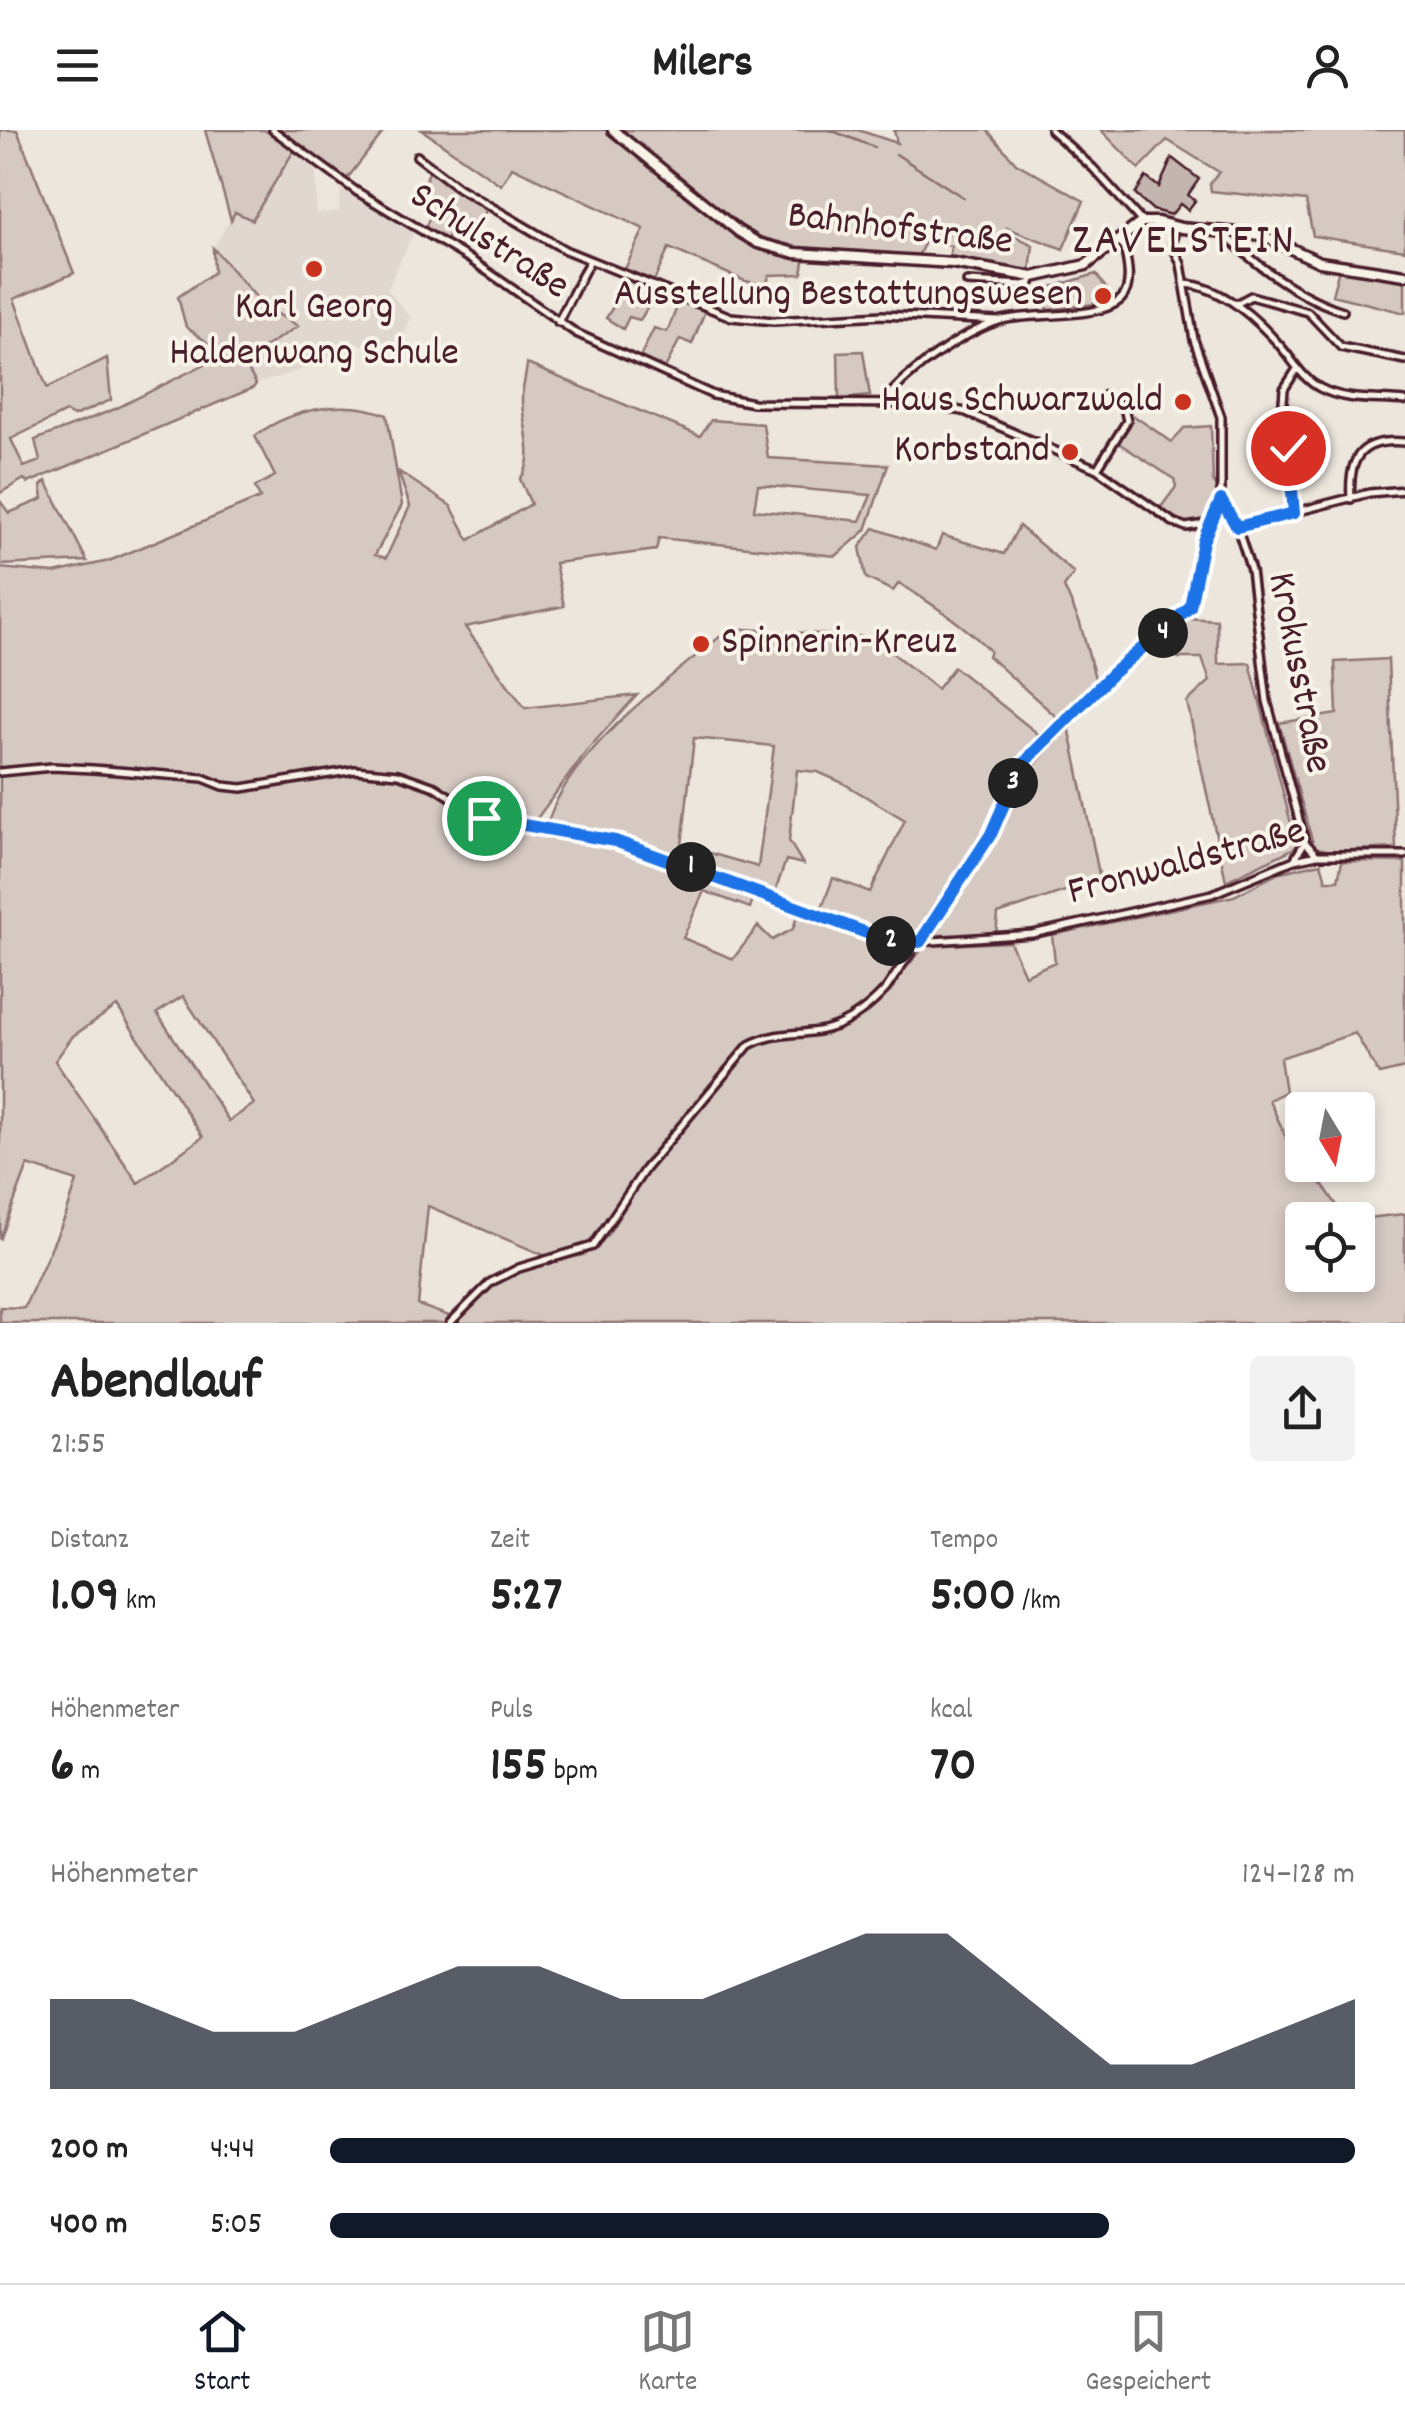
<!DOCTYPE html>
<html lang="de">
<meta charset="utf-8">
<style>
:root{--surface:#fff;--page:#f2f2f2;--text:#222;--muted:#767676;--line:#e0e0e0;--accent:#111827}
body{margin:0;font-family:Dekko,sans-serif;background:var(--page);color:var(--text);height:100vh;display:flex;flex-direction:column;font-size:38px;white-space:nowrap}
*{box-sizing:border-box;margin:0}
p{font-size:32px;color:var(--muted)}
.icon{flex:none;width:55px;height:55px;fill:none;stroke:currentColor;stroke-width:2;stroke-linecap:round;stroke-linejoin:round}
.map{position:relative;height:1193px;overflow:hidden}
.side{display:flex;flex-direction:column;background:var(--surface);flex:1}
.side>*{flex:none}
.needle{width:65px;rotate:170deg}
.fabs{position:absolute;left:1285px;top:962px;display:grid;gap:20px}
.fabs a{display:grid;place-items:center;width:90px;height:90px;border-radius:10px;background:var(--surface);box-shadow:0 5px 15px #0003;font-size:50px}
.pin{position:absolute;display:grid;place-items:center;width:85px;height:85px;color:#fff;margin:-42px;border:5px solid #fff;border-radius:50%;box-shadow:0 2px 10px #0007}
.km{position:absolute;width:50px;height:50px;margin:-25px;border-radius:50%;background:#222;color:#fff;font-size:28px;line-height:50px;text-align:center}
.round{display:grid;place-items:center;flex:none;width:105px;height:105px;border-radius:10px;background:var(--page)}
.summary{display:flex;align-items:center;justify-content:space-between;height:170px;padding:0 50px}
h1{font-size:55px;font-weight:700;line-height:75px}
.stats{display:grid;grid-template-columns:repeat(3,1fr);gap:15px;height:170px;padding:10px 50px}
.stats div{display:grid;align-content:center}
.stats b{font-size:50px;font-weight:700}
.stats small{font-size:28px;font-weight:400}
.stats p{font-size:28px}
.chart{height:280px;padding:20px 50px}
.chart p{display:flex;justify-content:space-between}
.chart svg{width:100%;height:180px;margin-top:10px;fill:var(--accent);opacity:.7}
ul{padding:0 50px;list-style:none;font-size:32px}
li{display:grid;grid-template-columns:160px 120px 1fr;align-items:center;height:75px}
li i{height:25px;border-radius:12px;background:var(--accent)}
header{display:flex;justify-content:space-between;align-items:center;height:130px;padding:0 50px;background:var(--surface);font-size:45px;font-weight:700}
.dock{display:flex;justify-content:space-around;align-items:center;height:140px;border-top:2px solid var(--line);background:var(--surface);font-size:28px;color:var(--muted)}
.dock a{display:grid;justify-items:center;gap:5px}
.dock .active{color:var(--accent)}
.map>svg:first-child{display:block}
.built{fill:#e0d7d0}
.green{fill:#d5c9c2;stroke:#907476;stroke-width:2.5;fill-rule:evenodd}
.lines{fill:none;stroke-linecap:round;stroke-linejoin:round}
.stream{stroke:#896c6f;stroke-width:2.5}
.building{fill:#c4b5b0;stroke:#4a1f2b;stroke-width:2.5}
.minor-casing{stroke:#4a1f2b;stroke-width:12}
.tertiary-casing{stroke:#4a1f2b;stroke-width:15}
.minor{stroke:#f7f3e8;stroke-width:5}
.tertiary{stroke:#f7f3e8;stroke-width:8}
.route-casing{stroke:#fff;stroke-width:20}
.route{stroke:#1a73e8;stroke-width:12}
.poi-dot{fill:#c8321e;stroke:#f7f3e8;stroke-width:4}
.labels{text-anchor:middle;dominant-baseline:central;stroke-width:8;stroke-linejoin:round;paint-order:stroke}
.street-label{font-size:40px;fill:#4a1f2b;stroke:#f7f3e8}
.poi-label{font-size:40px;fill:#4a1f2b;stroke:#f7f3e8;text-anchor:end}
.quarter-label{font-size:45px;letter-spacing:2.5px;fill:#4a1f2b;stroke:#f7f3e8}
</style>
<header><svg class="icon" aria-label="menu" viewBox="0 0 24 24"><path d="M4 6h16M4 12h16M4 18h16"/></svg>Milers<svg class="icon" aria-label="person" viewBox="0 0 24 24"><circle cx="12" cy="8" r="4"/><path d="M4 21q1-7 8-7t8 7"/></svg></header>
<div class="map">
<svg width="1405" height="1193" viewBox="0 0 1405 1193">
<rect width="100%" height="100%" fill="#ece6dd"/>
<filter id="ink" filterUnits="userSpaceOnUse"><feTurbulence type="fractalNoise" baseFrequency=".01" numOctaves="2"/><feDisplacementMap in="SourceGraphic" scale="20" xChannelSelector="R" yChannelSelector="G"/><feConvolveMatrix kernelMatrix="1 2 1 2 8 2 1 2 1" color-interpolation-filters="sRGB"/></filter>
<g filter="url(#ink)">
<path class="built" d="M295,19l21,15v49l23,-2 2,-27 73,48 -27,57 23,28 -11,38 -43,-12 -4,11 -96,30 -13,-23 54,-36 -33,-19 -51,-58 22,-36 18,8z"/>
<path class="green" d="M0,0h17l57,143 -60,26 33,89 60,-30 4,42 -37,16 -8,-4 -55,27 13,28 16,-6 -5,-21 80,-31 102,-51 2,-7 -33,-24 -8,-30 36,-25 -1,-24 51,58 34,20 -55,35 13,23 -3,4 -225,95 -4,-4 -24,14z
M205,0h59l31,19 -43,71 -17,-8 -4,8z
M278,0h107l-39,50z
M422,0h436l39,13 -3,-13h93l29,33 68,38 -21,48 -56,-21v4l26,13 -3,27 -81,-13 2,-13 -26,-4 -7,14 -112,-7 -4,25 -33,1 -2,10 -22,-4 -76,-33 -15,33 -29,-12 19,-40 -132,-62 -11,18z
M1101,0h304v120l-92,-14 -7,-35 -95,-10 -1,-7 9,-12 -52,-32 -28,29z
M430,41l56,39 -9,20 -22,-9 -9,19 -21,-12 10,-23 -19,-8z
M1341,132l64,9v42l-73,-18z
M1096,144l14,20 -8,9 -53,7 -14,-18z
M629,151l28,11 -17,28 -11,-3 -6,12 -17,-11z
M679,172l26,9 -13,33 -12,-5 -16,31 -25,-11 15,-31 13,4z
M863,221l7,45 -31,3 -1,-47z
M527,234l173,72 11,-16 52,4 5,34 120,7 -22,65 -30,26 -177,-18 -3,12 -101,13 9,43 -99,21 60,81 112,-13 -48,53 -54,73 -25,-1 6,10c82,7 156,33 231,64l6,5 -3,9 -46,-17 -21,47 50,21 25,-33 14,14 21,-11 6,-19c16,6 105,38 109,43l-42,54 -34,17 9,3 29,-17 55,-64 85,-4 15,33 30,-13 -3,-27 182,-39 47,-24 40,-9 5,17h12l4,-19 63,1v206l-26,6 -24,-41 -75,25 5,34 -16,8 30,65 24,20 24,35h-45v55h56v-55h-10l57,-6v109h-951l16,-21 24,-17 28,-15 64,-16 21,-18 41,-65 68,-83 -4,-2 -68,79 -42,65 -18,17 -36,10 -120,-51 -10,99 34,12 -5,6h-447v-16l24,1 42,-93 11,-34 -49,-16 -28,75v-672l54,5 55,-12 151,-63 -5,-11 20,-11 -20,-40c36,-27 89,-38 132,-21l15,90 -27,50 11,3 24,-52 -12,-35 53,35 18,34 62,-36 -11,-25c18,-21 1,-56 2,-82 1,-11 4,-22 5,-33zM758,355l112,10h1l-11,26 -106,-11zM183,866l71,108 -25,17 -72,-108zM117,876l86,131 -65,46 -83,-122 18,-25z
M1134,286l38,26 12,-14 27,-2 2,55 5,9 -10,30c-20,8 -33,2 -50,-9l18,-24 -2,-8 -57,-37z
M46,351l41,80 -87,4v-64l9,12 34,-14 -2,-13z
M1019,396l55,47 -10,14 16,36 16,59 -36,38 -72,-64 2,-5c-26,-27 -60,-48 -91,-68l-6,8 -27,-13 -6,-31 14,-19 62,22 6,-15 62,19z
M1186,488l31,2 1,44 32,-1 47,184 -71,34 -39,-179 23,-21 -8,-23h-24l-4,-26z
M731,498l133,9 25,13 48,39 17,-22 88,70 -21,20 -13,22 -18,48 -71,109c-34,7 -69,-11 -99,-23l13,-35 37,14 35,-72 -62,-37 -25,-11 -21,-2 -8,71 14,23 -17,-4 -12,35 -159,-58 -67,-14c18,-70 128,-151 183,-195zM694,608l80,8 -16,121 -76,-22z
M1388,529l8,189 -66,3 -16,-4 -35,-124 58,-9 -2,-52z
M1069,596l31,153 -102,35 -2,21h-59l-3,-2 31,-54 21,-24 29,-53 5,-20z"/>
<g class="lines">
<path class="stream" d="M830,0l44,17
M896,24l68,44"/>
</g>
<path class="building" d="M1172,28l27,21 -11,16 7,6 -7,9 -8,-6 -9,11 -18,-5 -18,-16 11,-17 13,10z"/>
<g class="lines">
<g class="minor-casing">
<path id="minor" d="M273,0l83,61 112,67 108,75 137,62 40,8 175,1 38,8 131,57 76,53 13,5 25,-4
M1051,0l42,38 49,54
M417,26l42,32 106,62 166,67 43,4 109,-6 115,6
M1174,97l-1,19 8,18 13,76 27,77v84l16,26 14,43 16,131 38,141 11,12
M1228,103v5c33,31 73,60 115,73
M967,152l57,3 7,-2 2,-6
M1185,154c37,2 74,37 97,64 12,14 21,31 38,40 26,14 56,10 85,13
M1236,174l15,-8 57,16 33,35 64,13
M558,192l31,-60
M893,273v-12c24,-26 75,-61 109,-71 28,-8 101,0 120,-22 11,-13 5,-37 2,-52l-6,-5
M1097,339l30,-48 -3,-14 -19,-12
M1351,369c-3,-42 10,-61 54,-57
M1294,381l-11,-109 1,-13 13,-20
M1237,397l132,-34 36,-3
M0,642l52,-5 41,2 110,9 20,8 19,2 113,-18 43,4 37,13 49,31 131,23 272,99 18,3 127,-9 180,-40 82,-34 23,-5h88
M1294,730l11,-18
M450,1193l41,-41 28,-14 74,-22 52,-77 104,-124c21,-11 38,-10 62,-13 31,-3 55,-21 75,-43l105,-156 28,-63 94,-97 77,-66 13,-66 18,-40"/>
</g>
<g class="tertiary-casing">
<path id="tertiary" d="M613,0l125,101 20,12 37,10 158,10 80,14 53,-12 56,-43h16l23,6 80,7 59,27 85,13"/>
</g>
<use href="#minor" class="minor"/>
<use href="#tertiary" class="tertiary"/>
</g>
</g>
<g class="lines" filter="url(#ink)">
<g class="route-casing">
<path id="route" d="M484,688l131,23 271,99 34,2 71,-108 28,-64 14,-17 80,-80 77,-66 13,-66 18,-41 16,27 57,-14 -6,-65"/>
</g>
<use href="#route" class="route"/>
</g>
<g class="poi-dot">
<circle cx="314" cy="139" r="10"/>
<circle cx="1103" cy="166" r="10"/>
<circle cx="1183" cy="272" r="10"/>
<circle cx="1070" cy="322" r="10"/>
<circle cx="701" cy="514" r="10"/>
</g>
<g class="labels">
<g class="street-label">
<text transform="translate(900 101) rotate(7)">Bahnhofstraße</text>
<text transform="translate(488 113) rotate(33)">Schulstraße</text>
<text transform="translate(1297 543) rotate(79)">Krokusstraße</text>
<text transform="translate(1187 734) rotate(-15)">Fronwaldstraße</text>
</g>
<g class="poi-label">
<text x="1083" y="166">Ausstellung Bestattungswesen</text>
<text x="314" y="179" text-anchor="middle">Karl Georg<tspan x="314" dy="46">Haldenwang Schule</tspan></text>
<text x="1163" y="272">Haus Schwarzwald</text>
<text x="1050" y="322">Korbstand</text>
<text x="721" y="514" text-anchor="start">Spinnerin-Kreuz</text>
</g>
<g class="quarter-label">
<text x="1184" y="113">ZAVELSTEIN</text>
</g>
</g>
</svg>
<div class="fabs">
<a><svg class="needle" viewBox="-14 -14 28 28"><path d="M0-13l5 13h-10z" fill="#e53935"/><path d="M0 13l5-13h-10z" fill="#767676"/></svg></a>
<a><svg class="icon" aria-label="locate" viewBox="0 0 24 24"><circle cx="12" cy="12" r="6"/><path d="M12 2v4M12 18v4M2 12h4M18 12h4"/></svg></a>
</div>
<div class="pin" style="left:484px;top:688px;background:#1e9e55"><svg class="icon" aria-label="arrive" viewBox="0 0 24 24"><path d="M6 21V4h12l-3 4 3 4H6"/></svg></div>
<div class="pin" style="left:1288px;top:318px;background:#d93025"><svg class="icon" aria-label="check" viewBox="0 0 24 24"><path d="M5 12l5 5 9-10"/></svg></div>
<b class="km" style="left:691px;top:737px">1</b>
<b class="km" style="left:891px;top:811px">2</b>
<b class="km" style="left:1013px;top:653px">3</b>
<b class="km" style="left:1163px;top:503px">4</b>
</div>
<section class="side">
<div class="summary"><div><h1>Abendlauf</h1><p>21:55</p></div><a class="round"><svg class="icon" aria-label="share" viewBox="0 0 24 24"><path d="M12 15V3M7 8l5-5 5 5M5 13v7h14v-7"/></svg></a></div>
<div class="stats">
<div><p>Distanz</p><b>1.09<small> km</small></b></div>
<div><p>Zeit</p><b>5:27</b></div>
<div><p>Tempo</p><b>5:00<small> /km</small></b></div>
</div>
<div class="stats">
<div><p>Höhenmeter</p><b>6<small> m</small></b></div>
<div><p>Puls</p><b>155<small> bpm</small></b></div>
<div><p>kcal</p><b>70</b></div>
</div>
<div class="chart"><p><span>Höhenmeter</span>124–128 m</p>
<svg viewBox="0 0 160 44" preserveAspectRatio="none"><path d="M0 44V22L10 22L20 30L30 30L40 22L50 14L60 14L70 22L80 22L90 14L100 6L110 6L120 22L130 38L140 38L150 30L160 22V44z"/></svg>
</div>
<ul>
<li><b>200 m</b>4:44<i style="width:100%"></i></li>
<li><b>400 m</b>5:05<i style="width:76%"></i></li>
</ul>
</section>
<nav class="dock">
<a class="active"><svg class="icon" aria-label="home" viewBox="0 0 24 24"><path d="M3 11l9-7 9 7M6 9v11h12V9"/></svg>Start</a>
<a><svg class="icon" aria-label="map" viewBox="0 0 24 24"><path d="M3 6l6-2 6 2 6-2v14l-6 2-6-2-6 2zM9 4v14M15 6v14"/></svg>Karte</a>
<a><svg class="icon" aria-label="saved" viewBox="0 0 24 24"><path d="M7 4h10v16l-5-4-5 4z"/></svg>Gespeichert</a>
</nav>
